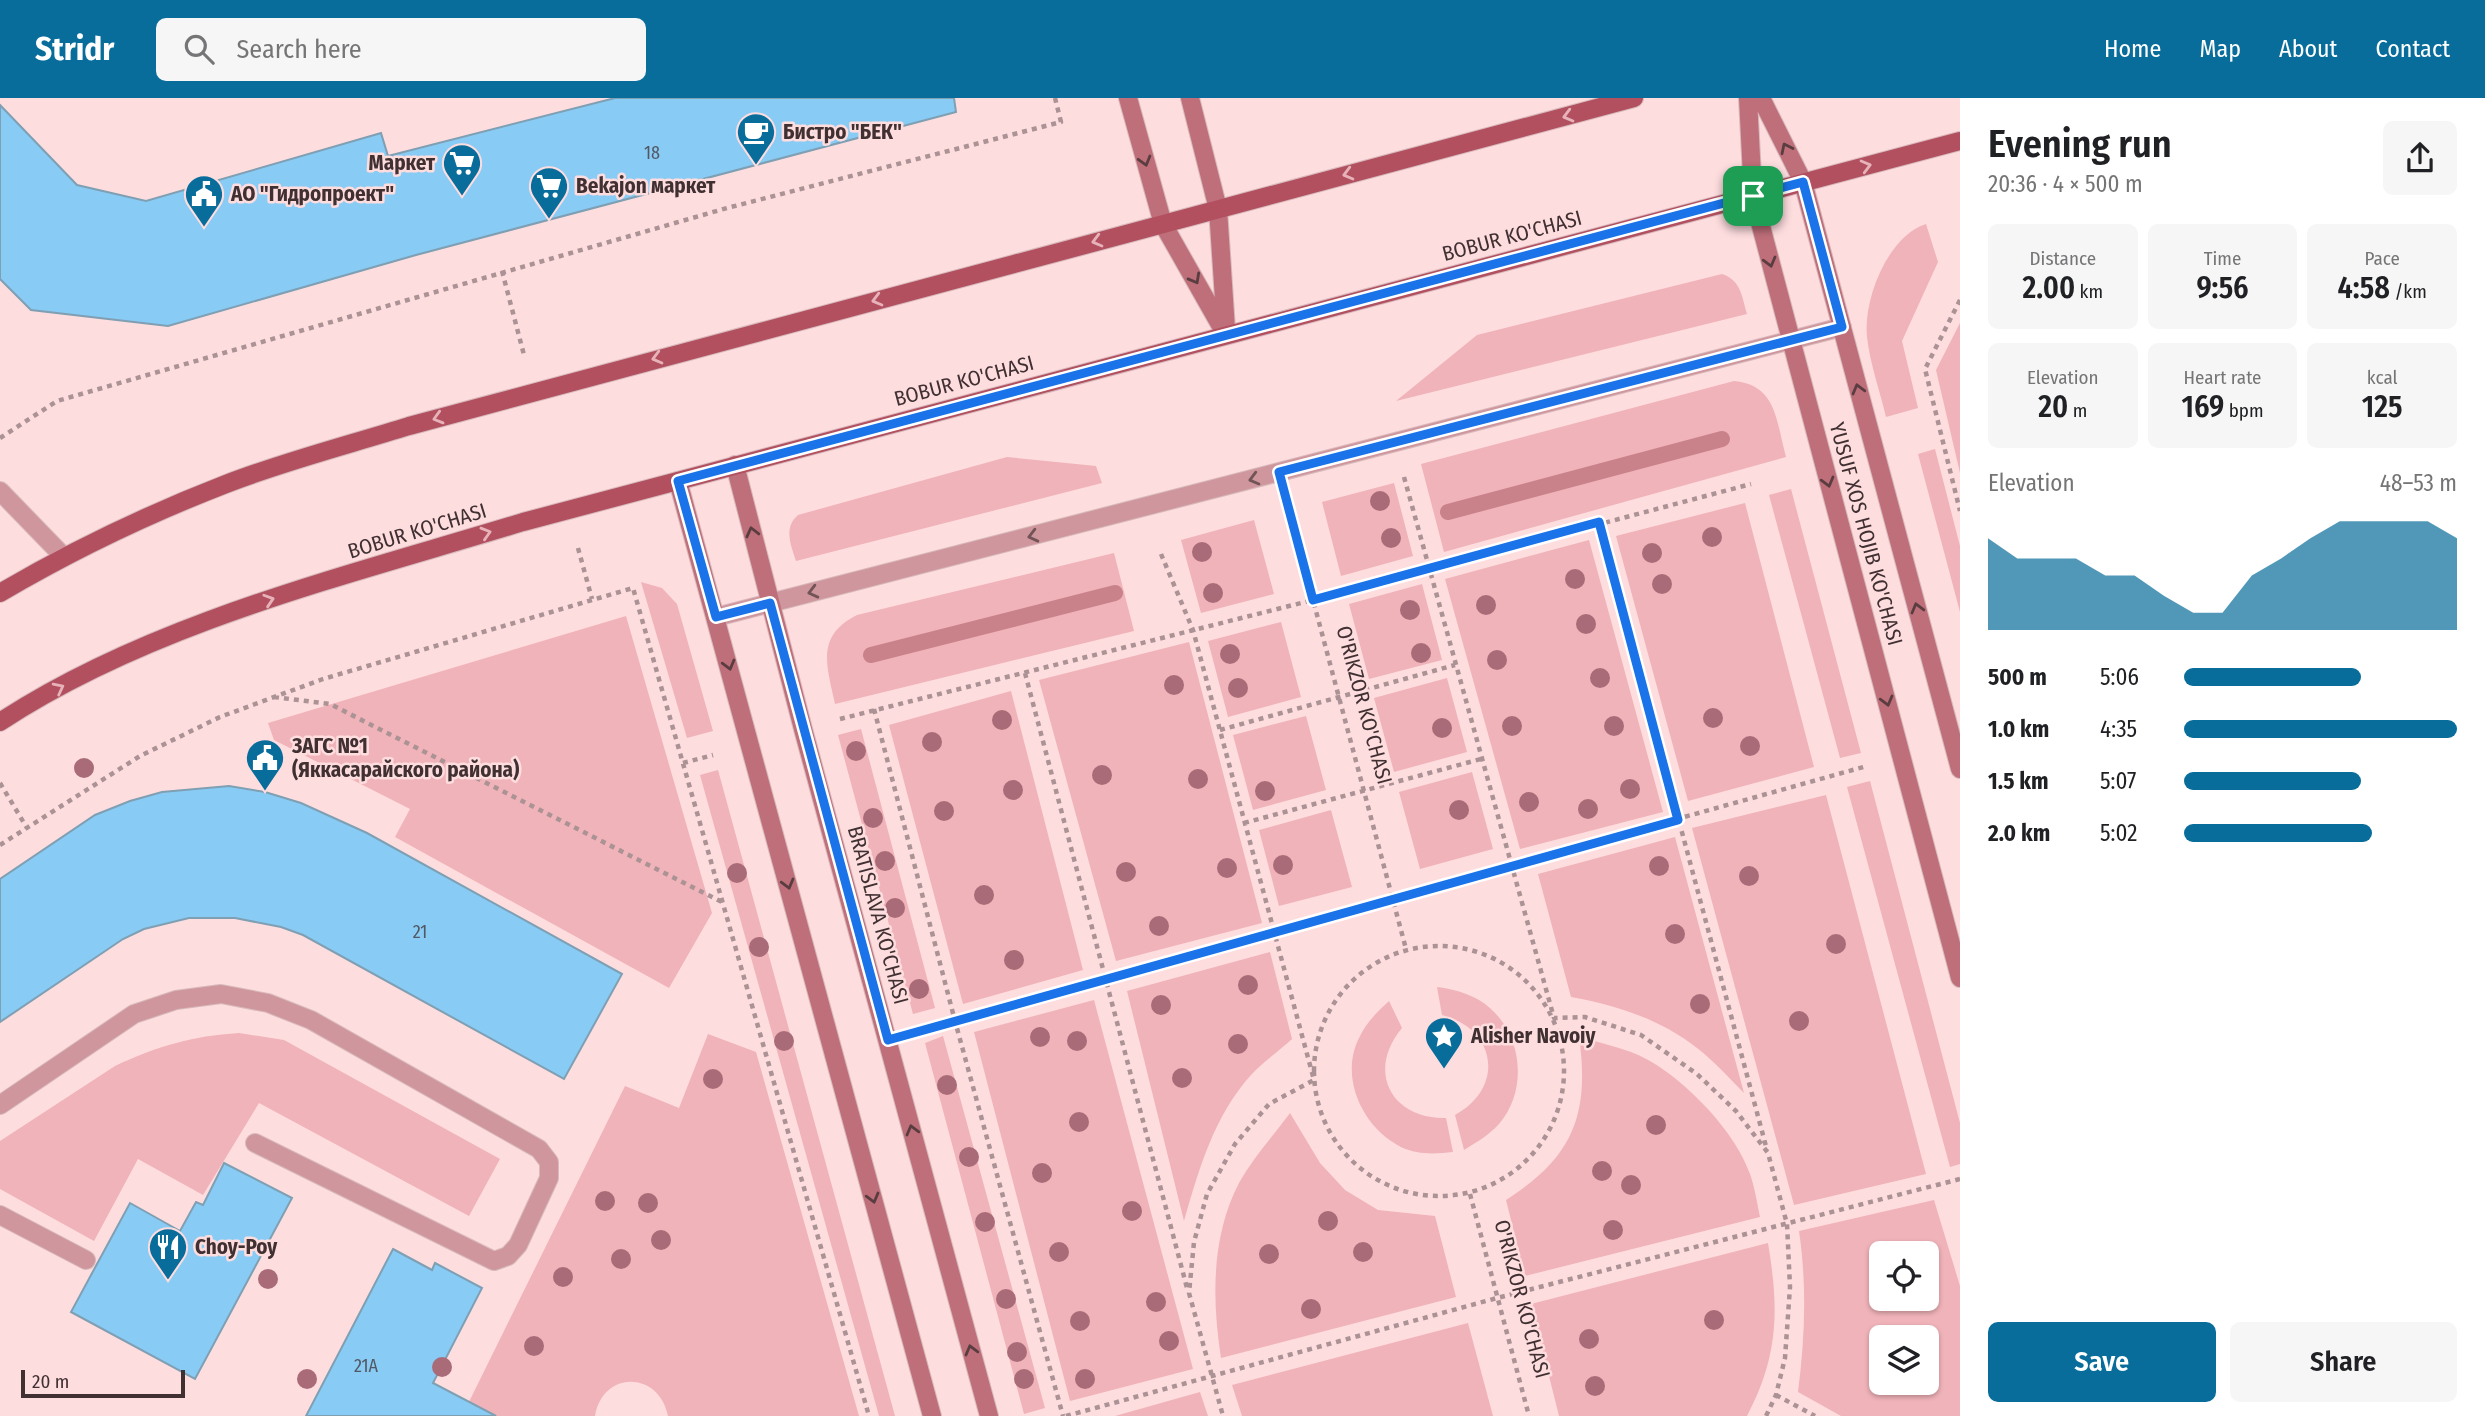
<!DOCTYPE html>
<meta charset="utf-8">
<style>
:root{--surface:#fff;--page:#f6f6f6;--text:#202124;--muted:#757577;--accent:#086d9b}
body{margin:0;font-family:"Fira Sans Condensed",sans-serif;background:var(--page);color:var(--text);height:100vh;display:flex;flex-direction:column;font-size:26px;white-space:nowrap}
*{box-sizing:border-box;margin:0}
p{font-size:23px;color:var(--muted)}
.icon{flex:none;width:38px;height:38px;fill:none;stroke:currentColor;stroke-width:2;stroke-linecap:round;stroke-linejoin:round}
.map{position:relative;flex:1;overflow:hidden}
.panel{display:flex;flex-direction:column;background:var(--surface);width:525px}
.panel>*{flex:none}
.buttons{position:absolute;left:1869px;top:1143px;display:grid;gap:14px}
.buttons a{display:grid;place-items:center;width:70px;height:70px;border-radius:10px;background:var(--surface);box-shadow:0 2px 5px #0004;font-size:35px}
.scale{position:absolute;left:21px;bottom:18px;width:164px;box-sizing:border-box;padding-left:7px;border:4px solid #403032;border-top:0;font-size:19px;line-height:24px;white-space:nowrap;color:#403032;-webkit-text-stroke:5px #fedddf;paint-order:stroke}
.pin{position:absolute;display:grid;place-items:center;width:60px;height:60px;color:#fff;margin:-30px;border-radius:14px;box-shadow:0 4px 10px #0006}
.round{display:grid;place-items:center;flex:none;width:74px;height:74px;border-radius:10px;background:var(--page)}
.summary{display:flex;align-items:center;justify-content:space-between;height:119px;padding:0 28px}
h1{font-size:38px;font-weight:600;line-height:52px}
.stats{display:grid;grid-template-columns:repeat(3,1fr);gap:10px;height:119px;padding:7px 28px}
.stats div{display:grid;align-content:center;border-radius:10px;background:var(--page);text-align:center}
.stats b{font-size:30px;font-weight:600}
.stats small{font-size:19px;font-weight:400}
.stats p{font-size:19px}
.chart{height:196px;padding:14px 28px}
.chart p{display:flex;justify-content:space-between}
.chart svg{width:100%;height:126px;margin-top:7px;fill:var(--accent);opacity:.7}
.primary-button{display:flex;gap:14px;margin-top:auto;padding:14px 28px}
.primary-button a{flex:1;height:80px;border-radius:10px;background:var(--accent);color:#fff;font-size:28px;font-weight:600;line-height:80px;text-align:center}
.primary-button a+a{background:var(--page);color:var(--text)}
ul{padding:0 28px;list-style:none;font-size:23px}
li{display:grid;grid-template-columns:112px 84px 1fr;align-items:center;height:52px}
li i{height:18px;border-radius:9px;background:var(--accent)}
header{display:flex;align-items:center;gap:42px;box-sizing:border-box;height:98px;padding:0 35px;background:var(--accent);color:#fff}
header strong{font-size:33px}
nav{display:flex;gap:38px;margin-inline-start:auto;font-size:24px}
.search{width:490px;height:63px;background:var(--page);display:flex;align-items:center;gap:18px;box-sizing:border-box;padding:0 24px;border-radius:10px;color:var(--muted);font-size:26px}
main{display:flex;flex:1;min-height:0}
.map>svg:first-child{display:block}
.green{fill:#f0b3b9;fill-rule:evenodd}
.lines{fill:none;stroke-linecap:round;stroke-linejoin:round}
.stream{stroke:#ca828a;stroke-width:16}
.building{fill:#88cbf5;stroke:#7f9fb3;stroke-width:2}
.service-casing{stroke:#d8babc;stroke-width:20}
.minor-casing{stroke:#d8babc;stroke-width:20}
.secondary-casing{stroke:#d8babc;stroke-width:20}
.primary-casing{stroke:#d8babc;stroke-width:20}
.path{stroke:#ab9294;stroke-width:4.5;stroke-dasharray:5 5;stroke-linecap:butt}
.service{stroke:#cf979d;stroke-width:18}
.minor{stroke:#cf979d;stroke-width:18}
.secondary{stroke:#bf6f7a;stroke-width:18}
.primary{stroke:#b25060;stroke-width:18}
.tree{fill:#aa6b79}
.oneway{stroke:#e7b3b9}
.oneway2{stroke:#593d40}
.oneway3{stroke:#725457}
.route-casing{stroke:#fff;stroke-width:14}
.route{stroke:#1a73e8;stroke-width:9}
.labels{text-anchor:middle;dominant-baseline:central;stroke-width:5;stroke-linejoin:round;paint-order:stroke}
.number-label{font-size:18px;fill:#525763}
.poi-label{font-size:21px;font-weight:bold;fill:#403032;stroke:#fedddf;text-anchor:start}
.street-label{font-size:21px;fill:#403032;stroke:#fedddf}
</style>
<header>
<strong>Stridr</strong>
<div class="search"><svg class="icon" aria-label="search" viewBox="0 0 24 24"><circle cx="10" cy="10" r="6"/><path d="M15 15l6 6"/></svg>Search here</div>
<nav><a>Home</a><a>Map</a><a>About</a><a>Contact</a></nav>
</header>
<main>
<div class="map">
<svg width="1960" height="1318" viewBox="0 0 1960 1318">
<rect width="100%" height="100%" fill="#fedddf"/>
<path class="green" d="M1926,126l12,38 -36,79 16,67 -32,9c-6,-26 -16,-53 -19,-80 -4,-38 21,-101 59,-113z
M1722,176c19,6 20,23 25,40l-351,87 81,-66z
M1960,225v150l-24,-103z
M1734,283c43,4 42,40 52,76l-342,95 -23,-88z
M1935,351l25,97v66l-42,-158z
M1007,359l89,9 6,17 -306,78c-5,-16 -13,-33 2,-46z
M1394,385l19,73 -72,20 -19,-74z
M1791,391l70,264 -21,5 -71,-263z
M1745,405l69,264 -126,34 -72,-265z
M1254,422l20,74 -73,19 -20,-73z
M1589,442l74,272 -143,37 -75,-270z
M1114,455l20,78 -299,73c-8,-38 -20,-68 22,-89z
M641,484l21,6 15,16 36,127 -26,7z
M1422,486l20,76 -73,19 -20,-75z
M626,518l86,297 -43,75 -274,-151 15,-28 -136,-69 -6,-17z
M1281,524l20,75 -73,20 -20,-76z
M1189,544l73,281 -146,38 -77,-281z
M1447,580l20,74 -73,20 -20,-74z
M1011,593l72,279 -120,34 -74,-279z
M1306,618l20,74 -73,20 -20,-75z
M861,631l74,279 -22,6 -75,-279z
M718,672l177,646h-16l-179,-641z
M1472,674l21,77 -73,20 -21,-77z
M1870,683l90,342v41l-10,3 -103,-380z
M1826,697l100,379 -132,31 -102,-377z
M1331,712l21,77 -73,19 -20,-76z
M1675,739l69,256c-15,-15 -30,-32 -47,-45 -37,-29 -81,-43 -126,-51l-33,-123z
M1270,854l22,87c-13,12 -29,23 -41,36 -37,41 -52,94 -67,146l-57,-230z
M1437,889c15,2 28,5 42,13 42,25 52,87 20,124 -10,11 -22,18 -35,26l-9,-35c50,-27 42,-86 -13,-100z
M1094,902l99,369 -123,32 -96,-369z
M1389,903l13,27c-36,43 -11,91 44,90l7,34c-18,2 -35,3 -52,-5 -38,-19 -62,-69 -42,-109 7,-15 18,-26 30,-37z
M239,935l45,7 216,119 -31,57 -210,-113 -56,92 -65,-36 -44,82 -94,-52v-48l115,-75c43,-20 77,-30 124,-33z
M708,936l48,18 103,364h-191c-9,-45 -65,-46 -73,0h-133l163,-330 54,22z
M943,938l102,372 -21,6 -99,-371z
M1579,938c17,6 35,10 52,16 44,16 104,77 119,122 5,14 7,29 10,43l-235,59 -19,-76c67,-43 84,-85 73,-164z
M1290,1015l30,50 25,27 33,20 57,6 21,81 -235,61c-9,-58 -10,-121 18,-175 14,-25 34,-47 51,-70z
M1934,1102l26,86v130h-119l-43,-24c7,-54 9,-107 1,-161zM1927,1155v45h-46v-45zM1927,1239v45h-46v-45z
M1768,1145c11,66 11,112 -21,173h-188l-28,-112z
M1468,1225l25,93h-251l-10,-31z
M1200,1294l8,24h-93z"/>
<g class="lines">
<path class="stream" d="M1448,414l274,-73
M871,557l244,-62"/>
</g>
<path class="building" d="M615,0h339l2,14 -540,143 -248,71 -137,-16 -31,-31v-174l77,80 69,16 235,-68 7,23z
M229,688l36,6 36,11 66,30 255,141 -58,105 -261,-144 -22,-8 -46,-9h-46l-45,11 -21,10 -123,83v-143l95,-64 35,-14 32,-9z
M224,1065l68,35 -97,181 -124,-67 59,-109 50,28 16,-29 7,3z
M393,1151l39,21 3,-7 47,25 -49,95 63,33h-190z"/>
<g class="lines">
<g class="service-casing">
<path id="service" d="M0,1007l134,-91 42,-14 45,-6 47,9 43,17 228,129 10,13v16l-31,67 -10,11 -14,5 -239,-118
M0,1117l86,45"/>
</g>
<g class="minor-casing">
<path id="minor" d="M0,393l63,65
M716,519l1126,-290"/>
</g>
<g class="secondary-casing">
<path id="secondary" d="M1128,0l35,126 63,111
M1190,0l28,111 8,120
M1748,0l5,98 207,782
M1761,0l42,84 157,587
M735,367l68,264 186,687
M678,383l254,935"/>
</g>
<g class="primary-casing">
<path id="primary" d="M0,495c73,-43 146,-78 226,-109 59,-23 122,-39 183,-58l1225,-328
M0,624c152,-100 350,-147 523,-200l1437,-381"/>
</g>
<path class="path" d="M502,173l22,84
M1960,202l-35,69 35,142
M0,340l57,-37 670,-193 334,-86 -6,-24
M1404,379l150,541 31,-1 56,18 56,39 39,37 32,42 19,71 3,63 -5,71 -9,37 -10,21
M1288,408l118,443
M1599,424l168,628
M578,450l14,51
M1161,456l32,76 121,450 -45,24 -34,40 -28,50 -13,48 -5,51 34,123
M1025,575l162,615
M274,599l56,7 392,198
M874,611l81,312 108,395
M840,621l473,-119 438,-116
M1220,632l235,-65
M683,665l30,-8
M0,685l27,45
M1244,725l237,-64
M0,747l140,-89 80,-39 103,-38 310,-91 236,828
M1314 973a125 125 0 1 1 250 0a125 125 0 1 1-250 0Z
M924,931l943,-263
M1470,1096l59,222
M1776,1297l39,21
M1066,1318l431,-118 463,-119"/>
<use href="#service" class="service"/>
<use href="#minor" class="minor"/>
<use href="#secondary" class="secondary"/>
<use href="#primary" class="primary"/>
</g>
<g class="tree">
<circle cx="1380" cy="403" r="10"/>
<circle cx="1712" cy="439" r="10"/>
<circle cx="1391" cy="440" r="10"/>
<circle cx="1202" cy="454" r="10"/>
<circle cx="1652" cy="455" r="10"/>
<circle cx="1575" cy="481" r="10"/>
<circle cx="1662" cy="486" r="10"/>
<circle cx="1213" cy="495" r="10"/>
<circle cx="1486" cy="507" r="10"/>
<circle cx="1410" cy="512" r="10"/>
<circle cx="1586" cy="526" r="10"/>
<circle cx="1421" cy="555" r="10"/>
<circle cx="1230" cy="556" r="10"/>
<circle cx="1497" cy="562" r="10"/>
<circle cx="1600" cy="580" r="10"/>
<circle cx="1174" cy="587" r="10"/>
<circle cx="1238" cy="590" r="10"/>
<circle cx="1713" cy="620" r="10"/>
<circle cx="1002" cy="622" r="10"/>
<circle cx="1512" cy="628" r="10"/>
<circle cx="1614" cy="628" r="10"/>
<circle cx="1442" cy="630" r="10"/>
<circle cx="932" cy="644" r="10"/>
<circle cx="1750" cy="648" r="10"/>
<circle cx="856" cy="653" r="10"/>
<circle cx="84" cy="670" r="10"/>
<circle cx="1102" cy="677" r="10"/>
<circle cx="1198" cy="681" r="10"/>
<circle cx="1630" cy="691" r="10"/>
<circle cx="1013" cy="692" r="10"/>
<circle cx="1265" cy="693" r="10"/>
<circle cx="1529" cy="704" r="10"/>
<circle cx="1588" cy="711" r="10"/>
<circle cx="1459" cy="712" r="10"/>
<circle cx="944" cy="713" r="10"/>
<circle cx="873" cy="720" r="10"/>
<circle cx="885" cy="763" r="10"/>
<circle cx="1283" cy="767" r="10"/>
<circle cx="1659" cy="768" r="10"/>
<circle cx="1227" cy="770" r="10"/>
<circle cx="1126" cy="774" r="10"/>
<circle cx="737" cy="775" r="10"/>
<circle cx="1749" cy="778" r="10"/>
<circle cx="984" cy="797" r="10"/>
<circle cx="895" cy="810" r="10"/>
<circle cx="1159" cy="828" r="10"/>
<circle cx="1675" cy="836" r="10"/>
<circle cx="1836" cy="846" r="10"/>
<circle cx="759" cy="849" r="10"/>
<circle cx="1014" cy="862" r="10"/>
<circle cx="1248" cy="887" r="10"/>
<circle cx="919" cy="891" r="10"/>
<circle cx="1700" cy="906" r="10"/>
<circle cx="1161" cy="907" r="10"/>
<circle cx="1799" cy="923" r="10"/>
<circle cx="1040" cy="939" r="10"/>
<circle cx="784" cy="943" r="10"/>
<circle cx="1077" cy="943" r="10"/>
<circle cx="1238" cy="946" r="10"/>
<circle cx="1182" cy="980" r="10"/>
<circle cx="713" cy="981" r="10"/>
<circle cx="947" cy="987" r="10"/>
<circle cx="1079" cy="1024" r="10"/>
<circle cx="1656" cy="1027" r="10"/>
<circle cx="969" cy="1059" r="10"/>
<circle cx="1602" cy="1073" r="10"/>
<circle cx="1042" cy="1075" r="10"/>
<circle cx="1631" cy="1087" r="10"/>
<circle cx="605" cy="1103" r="10"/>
<circle cx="648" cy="1105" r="10"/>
<circle cx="1132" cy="1113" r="10"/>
<circle cx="1328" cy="1123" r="10"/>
<circle cx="985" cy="1124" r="10"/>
<circle cx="1613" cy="1132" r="10"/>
<circle cx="661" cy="1142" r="10"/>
<circle cx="1059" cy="1154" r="10"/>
<circle cx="1363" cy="1154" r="10"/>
<circle cx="1269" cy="1156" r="10"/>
<circle cx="621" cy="1161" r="10"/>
<circle cx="563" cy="1179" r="10"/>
<circle cx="268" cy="1181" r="10"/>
<circle cx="1006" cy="1201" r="10"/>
<circle cx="1156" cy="1204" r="10"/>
<circle cx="1311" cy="1211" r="10"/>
<circle cx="1714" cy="1222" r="10"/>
<circle cx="1080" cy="1223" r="10"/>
<circle cx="1589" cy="1241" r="10"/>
<circle cx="1169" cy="1243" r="10"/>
<circle cx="534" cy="1248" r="10"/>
<circle cx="1017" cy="1254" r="10"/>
<circle cx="442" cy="1269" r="10"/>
<circle cx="307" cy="1281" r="10"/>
<circle cx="1024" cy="1281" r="10"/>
<circle cx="1085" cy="1281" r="10"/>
<circle cx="1595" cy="1288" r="10"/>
</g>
<defs><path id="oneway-chevron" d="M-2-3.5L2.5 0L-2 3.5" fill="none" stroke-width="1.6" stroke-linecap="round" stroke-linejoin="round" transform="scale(1.75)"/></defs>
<g class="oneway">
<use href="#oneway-chevron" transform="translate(1568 18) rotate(165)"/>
<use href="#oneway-chevron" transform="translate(1866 68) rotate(-15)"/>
<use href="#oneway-chevron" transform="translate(1348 76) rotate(165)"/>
<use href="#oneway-chevron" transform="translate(1097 143) rotate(165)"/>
<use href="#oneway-chevron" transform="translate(877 202) rotate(165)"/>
<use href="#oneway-chevron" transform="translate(657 260) rotate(165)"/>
<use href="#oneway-chevron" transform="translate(438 320) rotate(164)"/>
<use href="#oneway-chevron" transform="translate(486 435) rotate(-17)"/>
<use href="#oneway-chevron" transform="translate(269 502) rotate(-18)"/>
<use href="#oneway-chevron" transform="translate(59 590) rotate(-27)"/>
</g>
<g class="oneway2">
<use href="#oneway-chevron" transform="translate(1786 50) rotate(-116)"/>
<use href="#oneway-chevron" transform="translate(1145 63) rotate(74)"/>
<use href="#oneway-chevron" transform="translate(1770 164) rotate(75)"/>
<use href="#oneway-chevron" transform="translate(1195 181) rotate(61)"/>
<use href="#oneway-chevron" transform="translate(1858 291) rotate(-105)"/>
<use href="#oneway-chevron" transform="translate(1828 384) rotate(75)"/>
<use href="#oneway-chevron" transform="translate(752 434) rotate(-104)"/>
<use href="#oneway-chevron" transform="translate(1917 510) rotate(-105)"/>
<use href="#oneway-chevron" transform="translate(729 567) rotate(75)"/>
<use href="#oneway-chevron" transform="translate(1887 603) rotate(75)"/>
<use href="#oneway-chevron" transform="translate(788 786) rotate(75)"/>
<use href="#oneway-chevron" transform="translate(912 1032) rotate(-105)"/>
<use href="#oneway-chevron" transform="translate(873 1100) rotate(75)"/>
<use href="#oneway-chevron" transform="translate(971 1252) rotate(-105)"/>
</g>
<g class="oneway3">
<use href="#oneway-chevron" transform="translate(1254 381) rotate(165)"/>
<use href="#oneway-chevron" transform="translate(1033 438) rotate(166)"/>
<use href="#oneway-chevron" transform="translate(813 494) rotate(166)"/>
</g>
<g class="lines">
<g class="route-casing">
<path id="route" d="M1803,84l39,145 -563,145 34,128 286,-78 79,298 -790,220 -118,-437 -54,14 -38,-136z"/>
</g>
<use href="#route" class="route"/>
</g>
<defs>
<g id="cafe-pin" transform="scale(2.0125)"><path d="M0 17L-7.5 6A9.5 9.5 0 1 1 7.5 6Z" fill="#086d9b" stroke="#fedddf"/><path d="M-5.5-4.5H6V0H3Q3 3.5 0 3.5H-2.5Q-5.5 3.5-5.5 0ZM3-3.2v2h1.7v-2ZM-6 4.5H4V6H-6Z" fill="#fff"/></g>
<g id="supermarket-pin" transform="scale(2.0125)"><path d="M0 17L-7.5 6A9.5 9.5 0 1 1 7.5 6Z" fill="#086d9b" stroke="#fedddf"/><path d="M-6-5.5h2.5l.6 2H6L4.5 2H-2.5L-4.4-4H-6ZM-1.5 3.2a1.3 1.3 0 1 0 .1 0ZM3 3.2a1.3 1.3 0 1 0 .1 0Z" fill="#fff"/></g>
<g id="civic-pin" transform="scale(2.0125)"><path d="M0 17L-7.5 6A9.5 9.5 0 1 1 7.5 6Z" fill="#086d9b" stroke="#fedddf"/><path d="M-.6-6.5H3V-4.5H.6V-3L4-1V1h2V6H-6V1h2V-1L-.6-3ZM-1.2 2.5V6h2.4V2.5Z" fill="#fff"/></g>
<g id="sight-pin" transform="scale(2.0125)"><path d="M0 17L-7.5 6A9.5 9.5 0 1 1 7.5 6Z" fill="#086d9b" stroke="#fedddf"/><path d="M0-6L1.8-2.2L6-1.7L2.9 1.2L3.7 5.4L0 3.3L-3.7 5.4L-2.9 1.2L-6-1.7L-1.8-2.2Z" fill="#fff"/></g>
<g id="restaurant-pin" transform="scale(2.0125)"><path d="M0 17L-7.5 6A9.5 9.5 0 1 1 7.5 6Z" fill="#086d9b" stroke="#fedddf"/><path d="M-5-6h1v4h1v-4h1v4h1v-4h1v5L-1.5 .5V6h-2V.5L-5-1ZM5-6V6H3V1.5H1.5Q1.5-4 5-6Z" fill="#fff"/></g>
</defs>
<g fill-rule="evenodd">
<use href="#cafe-pin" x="756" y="34"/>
<use href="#supermarket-pin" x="462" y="65"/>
<use href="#supermarket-pin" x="549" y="88"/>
<use href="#civic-pin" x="204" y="96"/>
<use href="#civic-pin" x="265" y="660"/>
<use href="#sight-pin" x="1444" y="938"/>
<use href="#restaurant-pin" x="168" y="1149"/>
</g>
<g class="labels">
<g class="number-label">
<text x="652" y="55">18</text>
<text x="420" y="834">21</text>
<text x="366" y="1268">21A</text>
</g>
<g class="poi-label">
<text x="783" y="34">Бистро "БЕК"</text>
<text x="435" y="65" text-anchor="end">Маркет</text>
<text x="576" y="88">Bekajon маркет</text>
<text x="231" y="96">АО "Гидропроект"</text>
<text x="292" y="648">ЗАГС №1<tspan x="292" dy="24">(Яккасарайского района)</tspan></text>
<text x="1471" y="938">Alisher Navoiy</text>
<text x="195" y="1149">Choy-Poy</text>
</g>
<g class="street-label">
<text transform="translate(1512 138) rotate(-15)">BOBUR KO'CHASI</text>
<text transform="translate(964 283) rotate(-15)">BOBUR KO'CHASI</text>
<text transform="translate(417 433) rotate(-17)">BOBUR KO'CHASI</text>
<text transform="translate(1866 436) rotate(75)">YUSUF XOS HOJIB KO'CHASI</text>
<text transform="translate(1364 607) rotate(75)">O'RIKZOR KO'CHASI</text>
<text transform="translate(878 817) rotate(75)">BRATISLAVA KO'CHASI</text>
<text transform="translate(1522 1201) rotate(75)">O'RIKZOR KO'CHASI</text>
</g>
</g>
</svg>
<div class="buttons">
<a><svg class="icon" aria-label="locate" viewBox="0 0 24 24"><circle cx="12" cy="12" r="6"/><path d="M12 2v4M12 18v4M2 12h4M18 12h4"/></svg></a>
<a><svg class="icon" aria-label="layers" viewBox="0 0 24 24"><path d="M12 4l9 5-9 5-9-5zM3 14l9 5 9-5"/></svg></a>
</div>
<div class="scale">20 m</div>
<div class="pin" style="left:1753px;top:98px;background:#1e9e55"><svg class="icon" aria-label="arrive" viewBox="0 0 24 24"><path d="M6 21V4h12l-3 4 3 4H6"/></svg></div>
</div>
<section class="panel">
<div class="summary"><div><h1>Evening run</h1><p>20:36 · 4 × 500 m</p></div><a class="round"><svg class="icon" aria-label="share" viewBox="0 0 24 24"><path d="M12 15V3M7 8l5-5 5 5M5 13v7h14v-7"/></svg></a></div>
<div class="stats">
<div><p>Distance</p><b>2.00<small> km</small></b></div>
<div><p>Time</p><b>9:56</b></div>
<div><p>Pace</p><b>4:58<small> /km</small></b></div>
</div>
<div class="stats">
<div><p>Elevation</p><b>20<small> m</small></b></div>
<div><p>Heart rate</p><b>169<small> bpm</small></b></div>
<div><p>kcal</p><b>125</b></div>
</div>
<div class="chart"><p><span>Elevation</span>48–53 m</p>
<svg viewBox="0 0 160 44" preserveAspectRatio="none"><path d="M0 44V12L10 19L20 19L30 19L40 25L50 25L60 32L70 38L80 38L90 25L100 19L110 12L120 6L130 6L140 6L150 6L160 12V44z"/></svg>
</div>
<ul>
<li><b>500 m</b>5:06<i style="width:65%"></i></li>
<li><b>1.0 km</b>4:35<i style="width:100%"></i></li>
<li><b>1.5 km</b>5:07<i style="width:65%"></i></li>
<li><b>2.0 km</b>5:02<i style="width:69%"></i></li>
</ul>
<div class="primary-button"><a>Save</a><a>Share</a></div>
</section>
</main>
